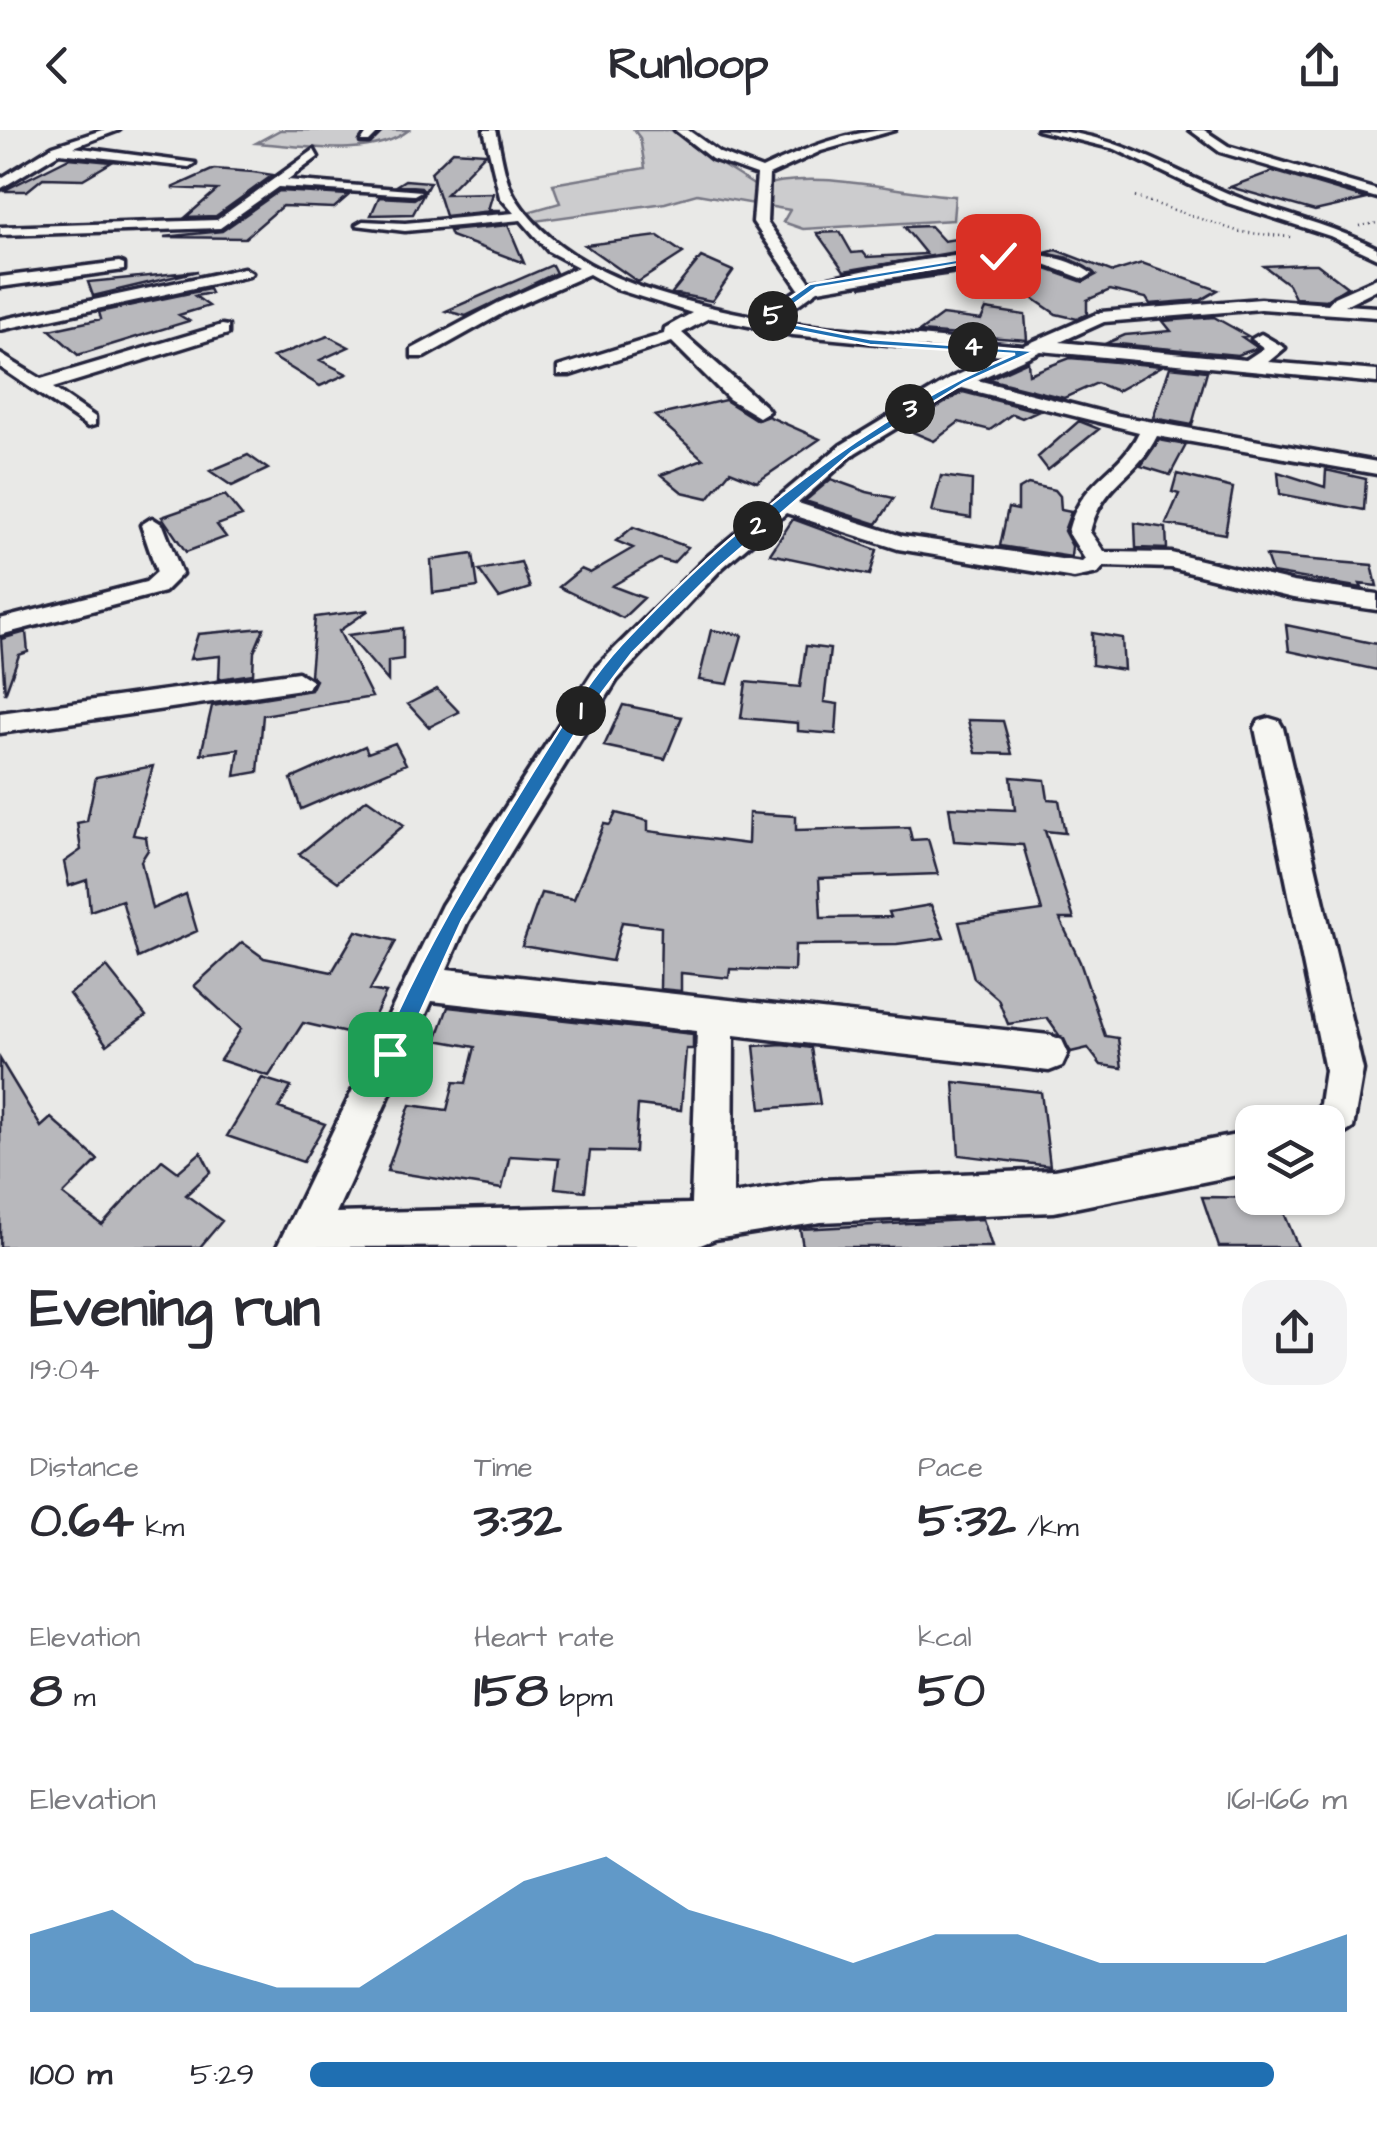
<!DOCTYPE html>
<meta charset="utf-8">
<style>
:root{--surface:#fff;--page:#f2f2f3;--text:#2b2b33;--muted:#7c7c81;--accent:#1f6fb2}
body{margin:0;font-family:"Architects Daughter",sans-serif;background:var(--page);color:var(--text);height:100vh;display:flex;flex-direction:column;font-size:38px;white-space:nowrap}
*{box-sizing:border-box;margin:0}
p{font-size:32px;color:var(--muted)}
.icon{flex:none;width:55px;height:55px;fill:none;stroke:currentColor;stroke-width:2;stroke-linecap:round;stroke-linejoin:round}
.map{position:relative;height:1117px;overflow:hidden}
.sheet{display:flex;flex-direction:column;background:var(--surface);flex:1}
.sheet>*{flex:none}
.tools{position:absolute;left:1235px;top:975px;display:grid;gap:20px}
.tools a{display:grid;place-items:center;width:110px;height:110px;border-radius:20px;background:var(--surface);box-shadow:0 2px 8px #0004;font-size:50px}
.pin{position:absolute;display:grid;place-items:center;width:85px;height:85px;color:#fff;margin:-42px;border-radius:20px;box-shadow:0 5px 15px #0006}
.km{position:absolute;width:50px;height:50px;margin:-25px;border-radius:50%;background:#222;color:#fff;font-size:28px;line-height:50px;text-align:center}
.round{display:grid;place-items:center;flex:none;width:105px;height:105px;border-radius:30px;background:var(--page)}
.overview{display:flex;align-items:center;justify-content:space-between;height:170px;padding:0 30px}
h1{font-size:55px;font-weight:800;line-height:75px}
.figures{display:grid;grid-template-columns:repeat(3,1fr);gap:15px;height:170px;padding:10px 30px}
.figures div{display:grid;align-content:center}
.figures b{font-size:50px;font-weight:800}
.figures small{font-size:28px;font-weight:400}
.figures p{font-size:28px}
.chart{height:280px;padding:20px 30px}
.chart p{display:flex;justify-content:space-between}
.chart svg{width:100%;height:180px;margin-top:10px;fill:var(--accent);opacity:.7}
ul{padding:0 30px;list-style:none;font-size:32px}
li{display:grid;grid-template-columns:160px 120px 1fr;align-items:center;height:75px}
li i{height:25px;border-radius:12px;background:var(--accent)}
header{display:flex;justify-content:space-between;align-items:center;height:130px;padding:0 30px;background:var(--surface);font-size:45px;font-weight:800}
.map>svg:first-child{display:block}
.green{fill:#ccccce;stroke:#777784;stroke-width:2.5}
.building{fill:#b8b8bc;stroke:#22223b;stroke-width:2.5}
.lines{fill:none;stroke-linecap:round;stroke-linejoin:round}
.minor-casing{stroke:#22223b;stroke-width:7}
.path{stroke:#22223b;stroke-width:2.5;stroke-dasharray:1 4;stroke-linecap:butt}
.minor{fill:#f6f6f2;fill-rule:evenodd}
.route{fill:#1f6fb2;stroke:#fff;stroke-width:2.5}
</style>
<header><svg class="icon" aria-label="back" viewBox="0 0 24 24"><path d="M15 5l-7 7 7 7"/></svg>Runloop<svg class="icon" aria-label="share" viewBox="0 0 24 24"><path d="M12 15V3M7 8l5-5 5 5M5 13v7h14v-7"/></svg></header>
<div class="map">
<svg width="1377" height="1117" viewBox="0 0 1377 1117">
<rect width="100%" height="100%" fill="#e9e9e7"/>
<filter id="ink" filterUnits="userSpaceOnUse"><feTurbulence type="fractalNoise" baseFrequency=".01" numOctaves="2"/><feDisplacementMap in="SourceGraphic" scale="20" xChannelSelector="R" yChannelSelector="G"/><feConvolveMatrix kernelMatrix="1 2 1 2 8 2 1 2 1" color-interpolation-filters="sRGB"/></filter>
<g filter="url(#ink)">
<path class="green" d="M280,0h129c-38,29 -108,16 -153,13z
M634,0h51l5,15 67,42c61,-19 135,5 198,9l-2,24 -150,9 -20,-7 7,-12 -93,-16 -32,9 -130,18 -7,-9 32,-9 -7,-19 92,-16 -5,-30z"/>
<path class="building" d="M453,21l33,2 -40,41 47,-1 -5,17h13l-56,6 -14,-44z
M69,28l43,4 -29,17 -40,-1 -16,13h-24z
M214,39l39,3 20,3 -57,41 -30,1 31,-27 -45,-2z
M1273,41l94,28 -52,12 -85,-24z
M405,50l25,2 -17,32 -42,1 8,-18 35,2 11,-7 -4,-5 -24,-2z
M279,61l70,4 -15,13 -52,-2 -37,32 -81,-1 58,-6z
M508,95l16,38 -73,-27 -2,-5z
M930,96l14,15 42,-7 58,19 -89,-1 -111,19 -27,-38 23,-1 12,21 11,-1 4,5 59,-3 -22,-27z
M658,106l25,17 -45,29 -53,-37z
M1056,120l57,22 29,-9 76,27 -17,10 -51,4 -4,-6 -36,-8 -23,10v14l-10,5 -21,-5 -34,-23 2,-21 -25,4 2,-6 -13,1 -128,18 124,-21h54l45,16 13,-7 -28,-17 -23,-5z
M701,127l32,14 -21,30 -40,-8z
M1306,134h11l30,23 -21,13 -31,-2 -7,-14 -24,-18z
M552,135l4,8 -90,43 -20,-5z
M198,141l-105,25 -5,-14 42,-4z
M209,159l2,4 -16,3 14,10 -30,9 10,6 -111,34 -28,-25 51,-11 -2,-7z
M986,179l39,6 2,25 -108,-8 23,-17 39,5z
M1214,187l34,19 -6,1 16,11 -21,7 -130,-12 18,-8 46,-4 -8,-10z
M328,206l21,11 -29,13 27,14 -27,12 -47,-29z
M1070,228l92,8 -45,25 -20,-8 -33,15 -76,-19 40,-18 1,13z
M1170,237l37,4 -15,54 -39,-7z
M963,262l74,19 -15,7 -10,-4 -22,16 -31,-8 -25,19 -31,-13z
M725,270l32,20 11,-4 52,23 -63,43 -27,-11 -22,27 -26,-6 -21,-17 42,-16 -48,-43z
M1079,291l20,8 -51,41 -10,-13z
M1159,310l27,5 -16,30 -29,-9z
M248,325l20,14 -36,17 -22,-15z
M1326,340l40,9 -2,31 -84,-16 -2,-22 47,15z
M1177,344l56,14 -8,46 -59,-10 13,-30 -7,-2z
M941,346l31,4 -1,38 -39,-6z
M831,349l36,13 27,6 -17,26 -72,-23z
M1028,354l27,6 5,6 1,14 10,2 -7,19 8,15 -1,11 -71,-11 8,-38 10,2v-20z
M225,365l17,21 -25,9 9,12 -40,15 -24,-35z
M793,389l84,31 -7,25 -100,-21z
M1135,393l31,5 1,21 -31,-1z
M633,397l55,20 -15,16 -14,-4 -47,27 32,12 -21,20 -64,-31 22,-18 9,4 43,-25 -17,-7z
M473,424l5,33 -45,6 -2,-33z
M1266,426l106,9 5,21 -17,-2 2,4 -90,-15z
M521,432l9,26 -31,10 -20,-28z
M369,480l-30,21 33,66 -109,18 -5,57 -23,4 4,-27 -38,5 11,-48 99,-16 5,-10 -6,-5 5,-58z
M1286,495l91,19v26l-88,-19z
M264,498l-10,24 -1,22 -34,5 1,-23 -30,3 8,-25z
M403,498v31l-15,2v20l-40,-46z
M711,500l31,5 -14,49 -29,-4z
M26,502l2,20 -9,3 -14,39 -4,-55z
M1092,503l30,5 2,32 -32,-5z
M806,516l24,3 -6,53 14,2 -2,30 -38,-3v-8l-57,-5 5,-36 54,5z
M437,559l22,23 -30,15 -21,-23z
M623,575l59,12 -17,42 -61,-13z
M968,590l35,1 9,33 -36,-1z
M395,613l11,21 -105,45 -10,-30 74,-33 3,7z
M153,636l-20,69 13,2 2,13 -7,11 11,48 34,-15 11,37 -59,27 -16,-58 -32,11 -3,-31 -18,6 -5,-24 17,-12 -4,-27 10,-2 9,-44z
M1011,647l34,3 3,19 11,1 6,33 -20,-2 29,88h-14l20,43 25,74 13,2 4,30 -21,-3 -13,-17 -17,4 -24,-34 -39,6 -10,-25 -24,-21 -15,-56 83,-11 -19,-66 -69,-4 -5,-34 66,3z
M367,669l37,26 -66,57 -39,-28z
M616,683l32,8v10l100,13 1,-31 47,3v14l113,-3 3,13 16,-1 10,35 -119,4 2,40 70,-1 -2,-5 42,-7 13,33 -47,6 -102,1 -1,26 -64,-2 -1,9 -48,-5v18l-21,-2 1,-62 -39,-5 -10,39 -90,-15 19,-53 33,6 30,-75 6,1z
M356,801l40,10 -26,49 16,3 -22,44 -61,-14 -34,53 -49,-16 21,-31 -47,-43 48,-44 22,16 68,14z
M107,837l39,49 -39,29 -38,-51z
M448,877l245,27v15h-7l-5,61 -43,-5 -3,47 -45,-1 -5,40 -30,-3 4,-29 -49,-3 -8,33 -115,-18 23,-66 37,5 7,-28 12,1 9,-36 -39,-7z
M782,914l29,4 9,56 -59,5 -7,-63z
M0,929l41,68 10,-9 47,42 -35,35 39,30 60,-65 16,12 23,-20 10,20 -25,23 36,26 -22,26h-200z
M262,948l29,9 -12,21 46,16 -22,38 -76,-26z
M954,952l87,10 9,74 -91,-11z
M1202,1067l76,1 20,49h-79z
M983,1089l9,28h-189l-3,-18z"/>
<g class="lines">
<g class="minor-casing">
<path id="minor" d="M102,0h17l-45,17 121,16 -6,4 -130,-14 -59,36v-10l53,-33z
M369,0h12l-12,12h-8z
M484,0h12c5,20 8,49 19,67 49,78 159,104 242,120l42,-28 -46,-67 4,-47 -45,-16 -37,-29h13l32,23 42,16c42,-20 86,-39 133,-39l-74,21 -52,24 -2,47 43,60c68,-14 225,-53 282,-8l-8,5 -45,-17h-55l-166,28 -43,31 18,3 230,22 78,-34 160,-13 67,5 6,-7 43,-19v11l-32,16 32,2v10l-116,-8 -157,13 -44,20 186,18 18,-12 -12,-9 9,-5 24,14 -17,14 109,9v12l-336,-32 -64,29 137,35 263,47v12l-220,-38c-19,40 -56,48 -67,96l14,20 67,1 122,29 84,12v16l-84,-12 -122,-30 -67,-2 -6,7 -24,5 -176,-29 -112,-36 -64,55 -105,112 -150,243 -20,46 602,66 13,5 6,13 -6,13 -13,5 -315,-36 -1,159 88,-14 233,-10 198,-38v40l-198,40 -233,10 -106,17 -17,7 -421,1 165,-342 155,-239 109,-108 135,-113 112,-68 50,-22 -210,-20 -84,-17 -27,15 84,74 3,4 -10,6 -30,-18 -57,-57 -102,33h-12v-8l106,-33 1,-6 27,-15 -76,-24 -27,-15 -79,35 -86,48h-12v-8l86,-46 80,-36 -30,-16 -27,-31 -116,11 -49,-6 7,-4 42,2 109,-10 -14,-16zM962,258l177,44c-19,41 -58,46 -71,100l17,27 -3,3 -180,-26 -104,-33 57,-50zM432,871l265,30 -6,173 -355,9z
M1037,0c77,0 134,42 203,68 46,17 93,28 137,50v10l-47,-22 -102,-33 -113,-54z
M1190,0h14l24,16 149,44v8l-157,-46z
M314,20l4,7 -31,23 134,11 -7,4 -136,-8 -58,41 -220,7v-8l217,-7z
M119,132l5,2v6l-124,17v-10z
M244,138l8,5 -3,3 -249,54v-10z
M222,195l6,1v8l-175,54 42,29v8l-7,2 -88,-60v-13l41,25z
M152,388l11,7 19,49 -18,18 -164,43v-16l146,-37 11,-10 -16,-47z
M298,542l14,9 -4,7 -308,45v-20z
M1269,588l10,3 4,7 80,342 -10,58 -25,16v-22h-19l11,-18 5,-34 -70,-342 4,-7z"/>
</g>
<path class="path" d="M1135,67l105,35 51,5
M1360,96l17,-3"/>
<use href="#minor" class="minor"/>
</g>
</g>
<path class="route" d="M998,123l3,4 -185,31 -44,32 98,19 165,12 -71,32 -112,69 -133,115 -87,86 -40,53 -130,214 -64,142h-16l-3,-8c43,-100 95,-187 152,-279 28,-44 55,-92 91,-131 109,-117 246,-228 393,-290l-145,-9 -107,-21 -3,-5 50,-35z"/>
</svg>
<div class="tools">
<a><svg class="icon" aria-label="layers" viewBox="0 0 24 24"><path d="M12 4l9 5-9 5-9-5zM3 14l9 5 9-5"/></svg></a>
</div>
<div class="pin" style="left:390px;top:924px;background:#1e9e55"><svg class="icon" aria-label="arrive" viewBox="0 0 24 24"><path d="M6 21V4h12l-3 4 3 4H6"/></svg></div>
<div class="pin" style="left:998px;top:126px;background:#d93025"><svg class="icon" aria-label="check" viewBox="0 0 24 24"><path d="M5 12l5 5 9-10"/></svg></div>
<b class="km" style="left:581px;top:581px">1</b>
<b class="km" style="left:758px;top:396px">2</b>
<b class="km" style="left:910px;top:279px">3</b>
<b class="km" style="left:973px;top:217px">4</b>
<b class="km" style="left:773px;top:186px">5</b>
</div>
<section class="sheet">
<div class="overview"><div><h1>Evening run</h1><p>19:04</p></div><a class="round"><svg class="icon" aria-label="share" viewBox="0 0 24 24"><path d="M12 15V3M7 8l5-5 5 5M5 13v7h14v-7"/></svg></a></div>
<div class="figures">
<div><p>Distance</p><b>0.64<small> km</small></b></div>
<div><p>Time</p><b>3:32</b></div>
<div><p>Pace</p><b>5:32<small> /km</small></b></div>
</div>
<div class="figures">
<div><p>Elevation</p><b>8<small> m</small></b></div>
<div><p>Heart rate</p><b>158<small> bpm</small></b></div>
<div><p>kcal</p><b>50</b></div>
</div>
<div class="chart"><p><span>Elevation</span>161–166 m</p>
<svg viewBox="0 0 160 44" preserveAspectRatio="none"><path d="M0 44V25L10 19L20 32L30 38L40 38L50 25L60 12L70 6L80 19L90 25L100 32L110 25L120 25L130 32L140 32L150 32L160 25V44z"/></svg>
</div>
<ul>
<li><b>100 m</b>5:29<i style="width:93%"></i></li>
</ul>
</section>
